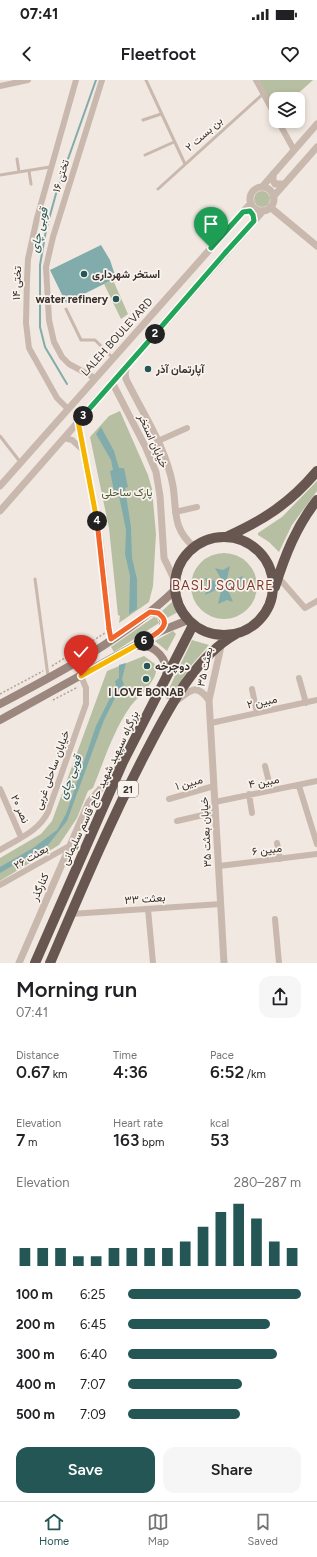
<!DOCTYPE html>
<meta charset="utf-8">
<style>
:root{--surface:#fff;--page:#f6f6f6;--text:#202124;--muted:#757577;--line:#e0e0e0;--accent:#245655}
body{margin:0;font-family:Figtree,Vazirmatn,sans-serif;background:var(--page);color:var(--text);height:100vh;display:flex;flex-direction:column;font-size:15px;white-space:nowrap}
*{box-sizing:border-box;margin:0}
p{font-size:13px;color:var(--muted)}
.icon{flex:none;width:22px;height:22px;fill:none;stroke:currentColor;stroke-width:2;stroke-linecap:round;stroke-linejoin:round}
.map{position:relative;height:883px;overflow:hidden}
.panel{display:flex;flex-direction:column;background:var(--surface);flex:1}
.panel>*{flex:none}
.buttons{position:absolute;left:269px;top:12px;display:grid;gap:8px}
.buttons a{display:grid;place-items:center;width:36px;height:36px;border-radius:8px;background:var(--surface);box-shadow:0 2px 6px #0003;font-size:20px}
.pin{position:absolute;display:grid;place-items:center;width:34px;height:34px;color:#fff;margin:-41px -17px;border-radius:50% 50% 50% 0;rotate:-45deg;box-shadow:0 0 4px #0007}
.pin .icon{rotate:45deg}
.km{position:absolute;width:20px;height:20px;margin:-10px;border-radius:50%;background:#222;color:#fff;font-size:11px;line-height:20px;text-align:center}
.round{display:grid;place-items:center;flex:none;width:42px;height:42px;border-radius:12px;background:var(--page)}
.summary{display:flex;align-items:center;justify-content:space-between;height:68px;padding:0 16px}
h1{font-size:22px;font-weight:600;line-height:30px}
.figures{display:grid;grid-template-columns:repeat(3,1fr);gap:6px;height:68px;padding:4px 16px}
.figures div{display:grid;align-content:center}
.figures b{font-size:17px;font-weight:600}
.figures small{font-size:11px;font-weight:400}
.figures p{font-size:11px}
.chart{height:112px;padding:8px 16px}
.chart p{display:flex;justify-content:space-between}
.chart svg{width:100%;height:72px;margin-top:4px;stroke:var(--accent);stroke-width:6}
.button{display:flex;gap:8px;margin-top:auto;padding:8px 16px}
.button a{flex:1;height:46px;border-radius:12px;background:var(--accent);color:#fff;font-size:16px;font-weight:600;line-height:46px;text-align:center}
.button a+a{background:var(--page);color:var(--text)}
ul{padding:0 16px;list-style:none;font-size:13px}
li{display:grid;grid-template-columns:64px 48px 1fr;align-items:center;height:30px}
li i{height:10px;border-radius:5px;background:var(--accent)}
.status{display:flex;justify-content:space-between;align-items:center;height:28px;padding:0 20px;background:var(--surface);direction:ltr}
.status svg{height:11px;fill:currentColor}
header{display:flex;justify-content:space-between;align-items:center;height:52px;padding:0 16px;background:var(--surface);font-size:18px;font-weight:600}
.tabs{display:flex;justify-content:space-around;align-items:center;height:56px;border-top:1px solid var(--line);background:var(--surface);font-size:11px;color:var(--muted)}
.tabs a{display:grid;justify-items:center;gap:2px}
.tabs .active{color:var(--accent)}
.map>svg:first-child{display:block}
.green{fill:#b7bfa2}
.water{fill:#82acab}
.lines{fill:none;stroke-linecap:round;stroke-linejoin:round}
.stream{stroke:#82acab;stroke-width:2}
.path{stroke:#b4a298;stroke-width:1.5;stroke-dasharray:2 2;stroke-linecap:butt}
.service{stroke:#c9b8ad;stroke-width:3}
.minor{stroke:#c9b8ad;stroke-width:6}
.tertiary{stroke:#c9b8ad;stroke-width:7}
.secondary{stroke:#9c877f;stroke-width:8}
.trunk{stroke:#685650;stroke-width:10}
.split-1-casing{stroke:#fff;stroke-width:8}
.split-2-casing{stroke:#fff;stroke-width:8}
.split-3-casing{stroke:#fff;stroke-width:8}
.split-4-casing{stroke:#fff;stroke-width:8}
.split-5-casing{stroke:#fff;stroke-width:8}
.split-6-casing{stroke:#fff;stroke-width:8}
.split-7-casing{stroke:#fff;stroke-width:8}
.split-1{stroke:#22a559;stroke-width:5}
.split-2{stroke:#22a559;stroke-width:5}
.split-3{stroke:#22a559;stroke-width:5}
.split-4{stroke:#f5b400;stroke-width:5}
.split-5{stroke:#f0652b;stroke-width:5}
.split-6{stroke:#f0652b;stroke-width:5}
.split-7{stroke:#f5b400;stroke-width:5}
.poi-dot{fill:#245655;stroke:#f9f3ed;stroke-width:1.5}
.labels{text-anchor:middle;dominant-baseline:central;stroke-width:3.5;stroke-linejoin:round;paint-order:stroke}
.shield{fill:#f9f3ed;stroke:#726965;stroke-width:1}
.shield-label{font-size:10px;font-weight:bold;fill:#382e2b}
.street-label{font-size:11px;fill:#382e2b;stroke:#f9f3ed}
.poi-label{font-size:11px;font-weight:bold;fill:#382e2b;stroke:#f9f3ed;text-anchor:start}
.park-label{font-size:11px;fill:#4a5431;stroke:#f9f3ed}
.water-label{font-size:12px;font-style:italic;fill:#245655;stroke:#f9f3ed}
.quarter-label{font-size:13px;letter-spacing:1px;fill:#7f3a2b;stroke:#f9f3ed}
</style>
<div class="status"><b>07:41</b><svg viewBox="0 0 49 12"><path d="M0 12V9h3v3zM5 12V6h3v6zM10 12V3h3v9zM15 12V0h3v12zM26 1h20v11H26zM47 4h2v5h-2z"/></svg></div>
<header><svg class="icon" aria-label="back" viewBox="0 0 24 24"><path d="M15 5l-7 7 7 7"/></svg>Fleetfoot<svg class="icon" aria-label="heart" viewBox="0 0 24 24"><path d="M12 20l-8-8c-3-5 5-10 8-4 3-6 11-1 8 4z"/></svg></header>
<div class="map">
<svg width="317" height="883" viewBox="0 0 317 883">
<rect width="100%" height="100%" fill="#f1e8e1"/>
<path class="green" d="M259,0h54l-21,19h-16v14z
M254 119a8 8 0 1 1 16 0a8 8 0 1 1-16 0Z
M113,200l15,34 -7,5 -17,-35z
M120,331l28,64 4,14 4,45 -3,52 -4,16 -30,21 1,-7 -2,-1 -9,-87 -19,-91 19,-21z
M317,401v10l-25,34 -13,27 -10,-10 -11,-7v-2l24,-16z
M191 506a33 33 0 1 1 66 0a33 33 0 1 1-66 0Z
M172,522l6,10 -11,6 -5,-7z
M154,537l3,1 2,5 -45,29 -3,-5z
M173,551l3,3 -9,17 -12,-10z
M192,560l17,5 -19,22 -20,32h-3l-2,-2z
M144,576l11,8c7,14 -18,33 -25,43 -17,24 -26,54 -37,81l-5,3 -11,27 -18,27 -59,36v-23l41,-24 11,-13 55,-150z"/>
<path class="water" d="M101,165l9,15 6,18 -50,25 -16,-33z
M101,347l13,24 5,17h5l4,19 -3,1 6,39 1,31 5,21v30l-8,5 1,-38 -5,-22 1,-24 -8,-39h-4l-4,-20 3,-1 -2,-10 -15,-26z
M230,486l-3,13 3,2 13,-5 -3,8 3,7 -12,-3 -3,2 5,12 -6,-2 -9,4 3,-13 -3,-2 -13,6 3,-8 -3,-9 13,4 3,-3 -6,-11 8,2z
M126,583l-4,16 2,6 -4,3 -16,32 -37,101 -19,24 -48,28v-6l33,-19 24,-18 9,-16 30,-88 20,-40 -1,-5 4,-3v-13z"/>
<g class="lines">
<path class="stream" d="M67,304l-22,-37 -5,-20v-62l6,-35 11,-40 39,-110"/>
<path class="path" d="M52,586l53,-33
M0,614l43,-23
M53,620l25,-13"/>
<path class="service" d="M146,0l39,84
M143,40l18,-6
M145,75l29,-13
M17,79l2,13
M29,91l2,13
M0,95l50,-8
M158,109l105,-95
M66,229l15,31h14l18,18
M0,356l21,27
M35,499l13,97"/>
<path class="minor" d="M256,0l20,37
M0,6l28,-6
M278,41l16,29
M95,298l-26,-14 -7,-7 -8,-15 -5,-22 -3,-53 7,-30 49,-157
M68,329l-11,-11 -28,-50 -3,-25 1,-43 1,-21 9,-41 39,-138
M78,341l22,116 11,102
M64,358l8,2 11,10
M158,361l29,-13
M175,432l22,-5
M278,497l27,31 12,-7
M299,598l7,25
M252,609l5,24
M211,643l106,-23
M265,686l6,24
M299,706l18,58
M0,709l21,48
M249,714l3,19
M169,719l45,-13
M215,722l102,-21
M177,741l39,-9
M277,763l3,16
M0,770c18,-11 39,-19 48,-38l38,-108v-16l-5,-12
M219,786l98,-12
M0,805l71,-40
M148,829l5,54
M71,834l150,-10
M275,839l4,44"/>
<path class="tertiary" d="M273,94v6l2,4h9
M262,107l55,-63
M250 119a12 12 0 1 1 24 0a12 12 0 1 1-24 0Z
M273,117l44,-50
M270,127l47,39
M127,286l-2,7 1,6c17,35 40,68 47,107 4,26 -1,42 21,61
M112,302l33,64 11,26 4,24 4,62 11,23
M0,406l251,-283
M0,431l263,-300
M222,562l-13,58 15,263
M176,621c15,-11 20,-18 33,-1
M19,883l70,-161 29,-34"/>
<path class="secondary" d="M150,532l8,1c7,5 7,11 3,18
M138,566c18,-2 31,14 28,32
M0,624c61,-32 125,-66 175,-114
M0,640l161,-89 27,-11"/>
<path class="trunk" d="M175 506a49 49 0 1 1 98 0a49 49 0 1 1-98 0Z
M226,457c38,-17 64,-34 91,-66
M275,507c10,-32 21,-60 42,-87
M35,883l88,-201 70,-137
M50,883c30,-70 59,-139 94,-207 22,-42 49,-98 92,-122"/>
</g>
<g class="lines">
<g class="split-1-casing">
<path id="split-1" d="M211,168l32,-36 7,-1 3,4 1,6 -28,31"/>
</g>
<g class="split-2-casing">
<path id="split-2" d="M155,254l71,-82"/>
</g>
<g class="split-3-casing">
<path id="split-3" d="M83,336l72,-82"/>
</g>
<g class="split-4-casing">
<path id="split-4" d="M83,336l-5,5 19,100"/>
</g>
<g class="split-5-casing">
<path id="split-5" d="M97,441l12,108"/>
</g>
<g class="split-6-casing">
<path id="split-6" d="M109,549l2,10 39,-27 8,1c17,12 -4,22 -14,28"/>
</g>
<g class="split-7-casing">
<path id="split-7" d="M81,596l63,-35"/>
</g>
<use href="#split-1" class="split-1"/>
<use href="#split-2" class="split-2"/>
<use href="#split-3" class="split-3"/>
<use href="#split-4" class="split-4"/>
<use href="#split-5" class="split-5"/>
<use href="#split-6" class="split-6"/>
<use href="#split-7" class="split-7"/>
</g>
<g class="poi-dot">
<circle cx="84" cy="194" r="4"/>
<circle cx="116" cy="219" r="4"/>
<circle cx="148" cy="289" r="4"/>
<circle cx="147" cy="586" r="4"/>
<circle cx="146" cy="599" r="4"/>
</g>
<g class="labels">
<rect class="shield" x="118" y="701" width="20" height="16" rx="3"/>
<g class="shield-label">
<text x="128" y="709">21</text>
</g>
<g class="street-label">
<text transform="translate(204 54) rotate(-42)">بن بست ۲</text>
<text transform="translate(61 96) rotate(-73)">تختی ۱۶</text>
<text transform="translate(17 203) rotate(-88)">تختی ۱۴</text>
<text transform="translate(117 257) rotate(-48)">LALEH BOULEVARD</text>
<text transform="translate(153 361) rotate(66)">خیابان استخر</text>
<text transform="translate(205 587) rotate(-78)">بعثت ۳۵</text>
<text transform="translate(262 622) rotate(-12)">مبین ۲</text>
<text transform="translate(52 690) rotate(-70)">خیابان ساحلی غربی</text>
<text transform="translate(264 702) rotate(-10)">مبین ۴</text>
<text transform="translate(189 703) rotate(-15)">مبین ۱</text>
<text transform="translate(100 708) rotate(-65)">بزرگراه سپهبد شهید حاج قاسم سلیمانی</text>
<text transform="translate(20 729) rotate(66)">نصر ۲۰</text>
<text transform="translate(206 752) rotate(-93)">خیابان بعثت ۳۵</text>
<text transform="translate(267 770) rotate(-7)">مبین ۶</text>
<text transform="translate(31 777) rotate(-30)">بعثت ۲۶</text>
<text transform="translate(40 807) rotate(-66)">کنارگذر</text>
<text transform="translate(145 819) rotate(-4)">بعثت ۳۳</text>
</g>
<g class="poi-label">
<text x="92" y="194">استخر شهرداری</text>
<text x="108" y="219" text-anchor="end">water refinery</text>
<text x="156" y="289">آپارتمان آذر</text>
<text x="155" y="586">دوچرخه</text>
<text x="146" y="612" text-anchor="middle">I LOVE BONAB</text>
</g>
<g class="park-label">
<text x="127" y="412">پارک ساحلی</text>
</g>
<g class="water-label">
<text transform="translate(39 150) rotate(-77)">قوبی چای</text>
<text transform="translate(70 697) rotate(-69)">قوبی چای</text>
</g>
<g class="quarter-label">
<text x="223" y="505">BASIJ SQUARE</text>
</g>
</g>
</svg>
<div class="buttons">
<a><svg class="icon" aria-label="layers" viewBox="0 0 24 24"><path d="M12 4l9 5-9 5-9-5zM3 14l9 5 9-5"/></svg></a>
</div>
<div class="pin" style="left:211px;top:168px;background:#1e9e55"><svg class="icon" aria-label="arrive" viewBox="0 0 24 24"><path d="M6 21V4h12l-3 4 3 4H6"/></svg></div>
<div class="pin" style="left:81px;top:596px;background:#d93025"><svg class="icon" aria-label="check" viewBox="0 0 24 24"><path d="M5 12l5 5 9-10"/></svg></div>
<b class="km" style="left:155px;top:254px">2</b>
<b class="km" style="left:83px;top:336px">3</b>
<b class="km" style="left:97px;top:441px">4</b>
<b class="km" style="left:144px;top:561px">6</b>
</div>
<section class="panel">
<div class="summary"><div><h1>Morning run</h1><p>07:41</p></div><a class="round"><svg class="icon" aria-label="share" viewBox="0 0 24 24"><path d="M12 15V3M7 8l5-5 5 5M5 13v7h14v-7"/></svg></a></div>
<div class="figures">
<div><p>Distance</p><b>0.67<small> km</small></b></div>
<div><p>Time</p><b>4:36</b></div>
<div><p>Pace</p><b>6:52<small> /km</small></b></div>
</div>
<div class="figures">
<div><p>Elevation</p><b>7<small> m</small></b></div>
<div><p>Heart rate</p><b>163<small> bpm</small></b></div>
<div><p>kcal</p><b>53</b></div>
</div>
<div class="chart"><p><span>Elevation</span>280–287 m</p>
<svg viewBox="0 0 160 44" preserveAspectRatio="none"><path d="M5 44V33M15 44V33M25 44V33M35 44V38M45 44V38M55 44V33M65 44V33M75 44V33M85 44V33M95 44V29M105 44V20M115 44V11M125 44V6M135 44V15M145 44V29M155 44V33"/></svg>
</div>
<ul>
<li><b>100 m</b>6:25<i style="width:100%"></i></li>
<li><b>200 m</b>6:45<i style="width:82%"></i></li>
<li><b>300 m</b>6:40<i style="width:86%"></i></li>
<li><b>400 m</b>7:07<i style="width:66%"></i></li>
<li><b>500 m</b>7:09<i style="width:65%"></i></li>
</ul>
<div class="button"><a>Save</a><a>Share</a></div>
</section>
<nav class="tabs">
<a class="active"><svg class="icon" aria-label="home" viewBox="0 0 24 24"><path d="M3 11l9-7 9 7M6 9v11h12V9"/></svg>Home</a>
<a><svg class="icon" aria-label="map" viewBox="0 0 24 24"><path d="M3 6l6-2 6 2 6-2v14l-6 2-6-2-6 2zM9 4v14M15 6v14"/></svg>Map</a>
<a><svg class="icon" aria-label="saved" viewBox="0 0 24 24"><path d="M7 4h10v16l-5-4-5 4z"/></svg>Saved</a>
</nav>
